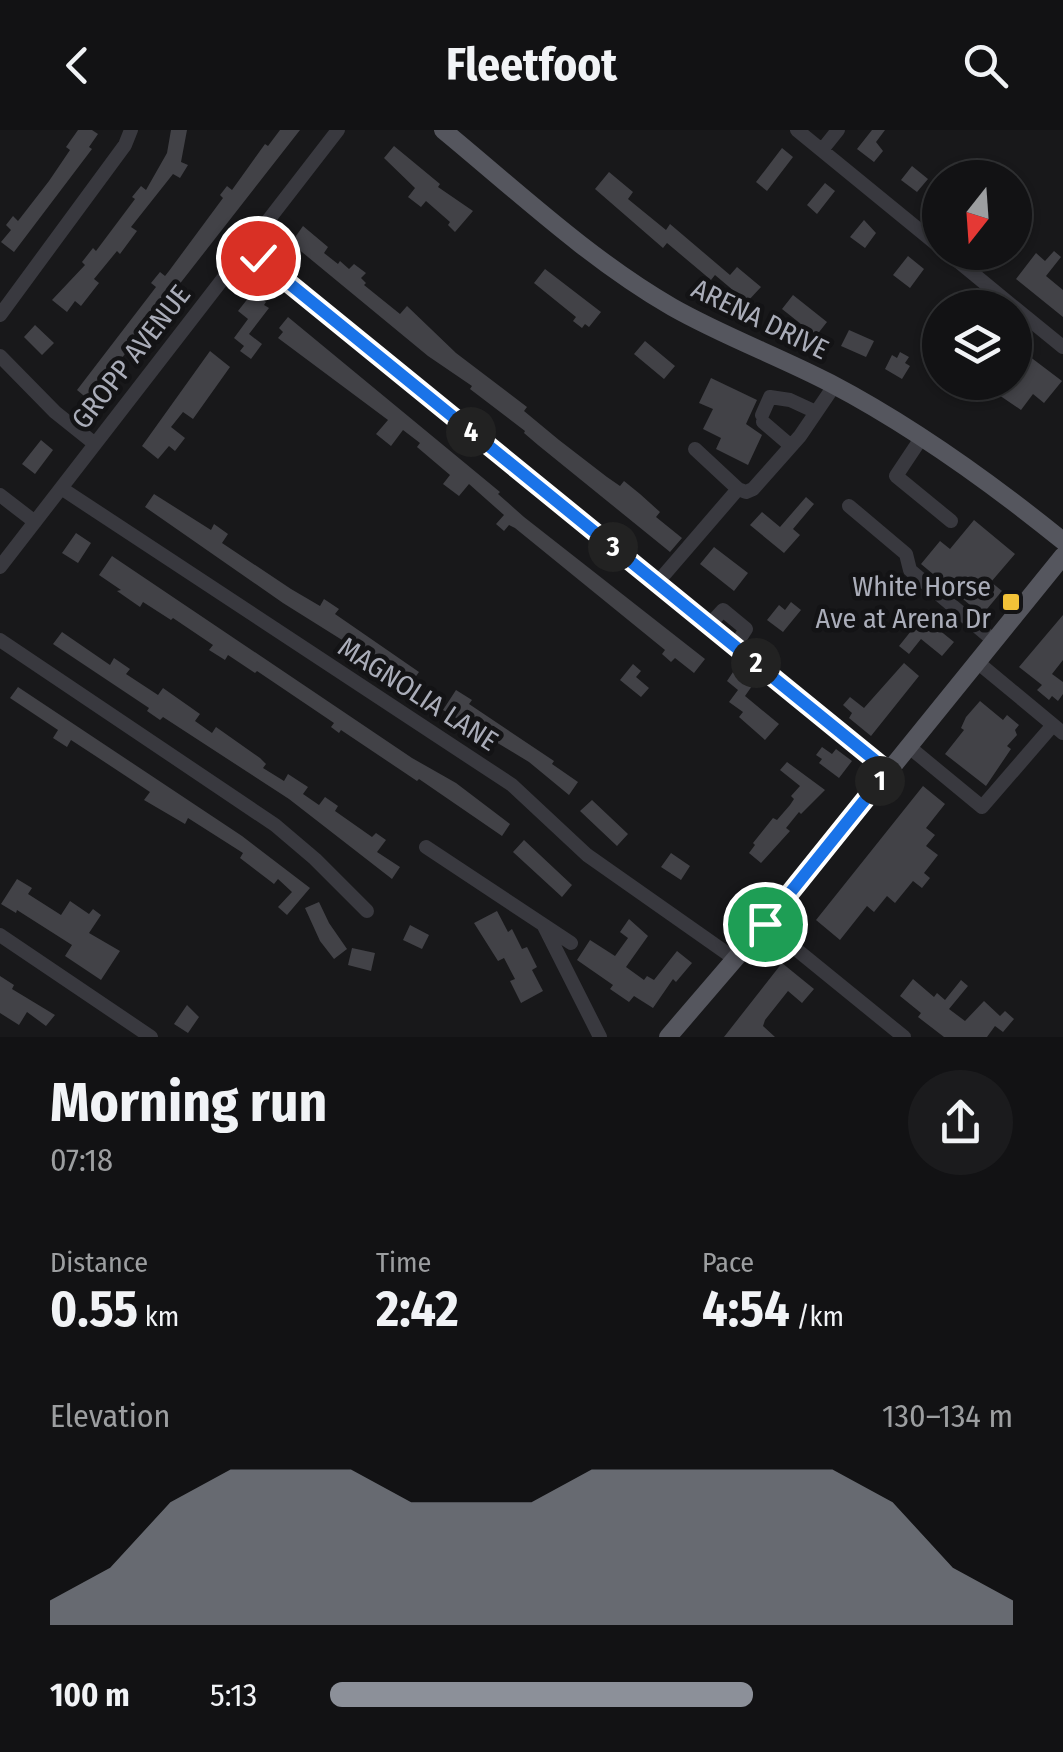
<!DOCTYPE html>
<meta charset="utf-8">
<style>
:root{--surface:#121214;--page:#1b1b1d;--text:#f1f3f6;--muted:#9c9ea0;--line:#313234;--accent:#8c9099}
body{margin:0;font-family:"Fira Sans Condensed",sans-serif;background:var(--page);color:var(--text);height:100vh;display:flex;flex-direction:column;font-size:38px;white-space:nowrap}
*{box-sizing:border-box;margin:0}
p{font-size:32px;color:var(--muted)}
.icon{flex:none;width:55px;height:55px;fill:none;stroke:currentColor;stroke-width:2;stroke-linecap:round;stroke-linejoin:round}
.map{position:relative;height:907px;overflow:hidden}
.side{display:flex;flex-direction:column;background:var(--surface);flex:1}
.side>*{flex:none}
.needle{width:65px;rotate:197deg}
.fabs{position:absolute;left:922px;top:30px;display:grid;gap:20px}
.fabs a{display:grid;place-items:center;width:110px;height:110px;border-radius:50%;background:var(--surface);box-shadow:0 2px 8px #0004,0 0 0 2px var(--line);font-size:50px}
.pin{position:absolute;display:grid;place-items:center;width:85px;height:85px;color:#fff;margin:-42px;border:5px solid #fff;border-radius:50%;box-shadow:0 2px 10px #0007}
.km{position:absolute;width:50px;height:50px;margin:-25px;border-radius:50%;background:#222;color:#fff;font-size:28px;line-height:50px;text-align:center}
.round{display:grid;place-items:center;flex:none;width:105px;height:105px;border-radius:52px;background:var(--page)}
.summary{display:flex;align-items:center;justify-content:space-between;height:170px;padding:0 50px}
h1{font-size:55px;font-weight:700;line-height:75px}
.stats{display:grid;grid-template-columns:repeat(3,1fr);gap:15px;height:170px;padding:10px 50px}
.stats div{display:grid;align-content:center}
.stats b{font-size:50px;font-weight:700}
.stats small{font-size:28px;font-weight:400}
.stats p{font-size:28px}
.chart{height:280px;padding:20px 50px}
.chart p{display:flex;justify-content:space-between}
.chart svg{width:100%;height:180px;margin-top:10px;fill:var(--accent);opacity:.7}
ul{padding:0 50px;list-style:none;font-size:32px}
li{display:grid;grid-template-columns:160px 120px 1fr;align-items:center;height:75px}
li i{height:25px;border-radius:12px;background:var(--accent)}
header{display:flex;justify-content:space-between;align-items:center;height:130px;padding:0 50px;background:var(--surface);font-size:45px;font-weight:700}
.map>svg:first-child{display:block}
.building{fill:#424247}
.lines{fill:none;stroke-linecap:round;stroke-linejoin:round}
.minor{stroke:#39393f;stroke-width:14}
.major{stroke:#55565e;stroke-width:18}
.route-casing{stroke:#fff;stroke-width:20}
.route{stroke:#1a73e8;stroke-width:12}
.poi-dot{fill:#f2c238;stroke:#131315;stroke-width:4}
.labels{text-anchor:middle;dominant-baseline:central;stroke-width:9;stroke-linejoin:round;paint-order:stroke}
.street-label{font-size:28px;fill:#aaadb9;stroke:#131315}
.poi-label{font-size:28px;fill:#aaadb9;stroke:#131315;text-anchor:end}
</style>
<header><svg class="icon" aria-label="back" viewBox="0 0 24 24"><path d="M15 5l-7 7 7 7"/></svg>Fleetfoot<svg class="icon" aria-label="search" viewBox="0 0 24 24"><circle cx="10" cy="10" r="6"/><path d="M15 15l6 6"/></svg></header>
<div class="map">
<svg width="1063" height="907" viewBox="0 0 1063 907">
<rect width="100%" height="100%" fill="#18181a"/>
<path class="building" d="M78,0h14l6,4 -9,13 3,2 -78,103 -13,-10 10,-12 -5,-5 7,-9 5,5 31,-40 21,-31 -4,-3z
M171,0h16l-6,32 7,3 -8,13 -7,-4 -42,53 6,4 -17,23 -3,-3 -23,28 5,4 -18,23 -6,-5 -8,11 -15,-12 33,-35 -3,-3 11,-14 3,3 39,-52 -3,-2 9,-11 5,4 21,-37z
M280,0h20l-211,270 -12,-10 79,-103 -5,-4 9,-11 5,4 4,-5 54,-73 -3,-3 7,-9 5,4 33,-46 3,2z
M872,0h13l-9,12 7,9 -9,11 -17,-13z
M394,16l46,38 -2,3 35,24 -18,21 -7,-7 2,-3 -24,-21 -5,6 -13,-10 7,-9 -31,-30z
M782,18l11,9 -26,34 -11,-9z
M912,36l16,13 -11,13 -16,-12z
M609,42l24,20 -5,7 38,31 4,-6 60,51 7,-8 24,20 -14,15 -32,-27 -4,5 -44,-37 -4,5 -68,-59z
M825,53l10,8 -18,23 -10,-9z
M864,90l12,13 -11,15 -15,-11z
M303,96l25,21 -4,6 14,11 2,-3 9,8 5,-5 12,9 -5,5 5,5 -2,2 36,29 7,-8 49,47 71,54 -3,4 35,29 48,37 13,9 4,-5 16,13 20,18 -4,5 26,21 -12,14 -132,-107 -14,-12 1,-2 -55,-42 2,-3 -44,-30 -137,-113z
M1054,121l7,6 -15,19 17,14v27l-47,-38 20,-26 9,8z
M908,126l16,13 -14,19 -17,-13z
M545,139l56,43 -12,15 -4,-3 -3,4 -9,-7 3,-4 -42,-34z
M253,162l13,10 -2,3 5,3 -20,26 13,10 -11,15 -11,-8 4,-5 -10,-8 14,-19 -10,-8z
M793,165l34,27 -11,14 -34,-27z
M288,187l212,175 -2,2 26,23 181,142 -11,14 -19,-15 -4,4 -9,-8 3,-4 -150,-122 -6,-3 -5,6 -8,-7 8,-9 -35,-31 -10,12 -16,-12 7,-9 -33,-28 3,-4 -17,-13 -12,16 -15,-12 12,-14 -110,-82 5,-6 -4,-4z
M35,195l19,18 -12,12 -18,-18z
M849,200l25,11 -8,16 -25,-11z
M645,211l30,25 -11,13 -30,-25z
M210,221l20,16 -37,52 -10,-7 -12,15 14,11 -10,13 -6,-5 -11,13 -16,-13z
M900,222l9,5 -4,6 5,3 -8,13 -17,-10 7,-14 5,3z
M1025,223l37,28 -18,22 -11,-9 -12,16 -25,-17 8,-11h11v-15z
M711,248l46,22 -11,24 16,11 -14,30 -32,-16 5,-11 -18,-9 10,-20 -14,-6z
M41,310l12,10 -18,24 -13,-10z
M154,364l57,36 3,-6 14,10 -6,9 69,46 29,17 4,-7 15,10 -4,5 84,58 -10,14 -21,-14 2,-2 -107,-67 -138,-96z
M806,367l8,7 -21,25 7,6 -16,18 -34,-28 12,-13 18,15z
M974,390l41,34 -24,28 11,9 -20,24 -61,-51 19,-23 10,8z
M76,403l15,10 -13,20 -16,-10z
M714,417l34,26 -14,18 -34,-27z
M112,426l300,202 44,25 54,41 -8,12 -83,-57 -2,2 -76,-51 -2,3 -8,-6 3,-4 -77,-52 -2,2 -27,-18 -3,5 -16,-10 4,-5 -40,-27 -2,2 -28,-18 -3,5 -23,-16 4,-1 -22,-15z
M791,472l10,8 -18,22 -16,-12 12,-15 6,5z
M1063,485v45l-11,14 11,8v12l-5,7 -6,-5 -3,4 -12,-10 5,-5 -23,-18z
M914,490l9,7 5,-6 26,21 -12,14 -21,-17 -12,15 -10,-8 12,-15 -4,-3z
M62,502l48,33 4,-7 16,11 -4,5 32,21 5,-7 37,26 -5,7 17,12 4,-6 44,31 6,6 -3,4 21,13 4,-7 20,13 -5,7 16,11 6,-8 13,9 -3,5 37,26 4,-4 10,7 -9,12 23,15 -8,12 -103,-80 -126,-82 -3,3 -13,-9 2,-3 -96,-64z
M904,533l15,13 -48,60 -22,-18 3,-5 -9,-8 7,-8 14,11z
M633,534l8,7 -5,6 13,11 -8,9 -21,-17z
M733,542l19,14 -7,10 34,28 -14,16 -26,-23 4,-5 -14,-10 9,-12 -11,-9z
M18,557l224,149 68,52 -23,27 -9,-8 14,-15 -14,-13 -4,5 -34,-26 3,-5 -55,-35 -3,6 -41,-24 6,-8 -56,-37 -23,-15 -4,7 -14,-9 5,-8 -48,-32z
M456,560l16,10 -3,4 85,57 -2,3 26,18 -9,13 -40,-33 -86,-52z
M980,571l23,19 4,-5 12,10 -4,5 2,5 -10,11 4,3 -25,37 -41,-32 19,-24 -3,-2 5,-11z
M822,617l10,7 4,-5 16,12 -13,17 -20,-15 3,-4 -6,-4z
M787,632l38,28 -24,24 -2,-2 -13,16 4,3 -29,32 -12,-10 6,-8 -2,-2 20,-25 4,2 13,-15 4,-6 -3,-3 9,-10 -20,-16z
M923,656l22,18 -19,24 9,7 -9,11 12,9 -14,18 6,5 -8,10 -9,-7 -18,22 -8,-7 -13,16 -7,-6 -27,34 -24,-20z
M592,670l36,34 -11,12 -37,-35z
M524,710l48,45 -10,12 -49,-45z
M671,723l19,13 -9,14 -20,-13z
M17,749l15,9 -4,6 33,21 9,-14 19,13 4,-5 8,6 -12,18 31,18 -19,29 -36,-24 7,-11 -55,-35 -1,3 -15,-9z
M319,772l10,21 18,26 -13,10 -14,-18 -15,-33z
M497,781l11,21 4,-3 10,20 5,-2 10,20 -5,3 11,21 -22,12 -11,-22 5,-2 -11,-21 -6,3 -24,-38z
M629,789l19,17 -22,31 18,13 3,-4 7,4 23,-29 15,12 -16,19 -3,-3 -20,29 -19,-12 -5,6 -19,-13 3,-4 -36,-25 13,-20 25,16 13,-18 -8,-6z
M410,795l19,10 -7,14 -19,-9z
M352,818l23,5 -4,18 -23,-6z
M782,833l32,26 -12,14 -14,-12 -23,29 -2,6 12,11h-51z
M0,846l14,9 -2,4 43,26 -9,11 -19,-14 -8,13 -19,-12z
M913,849l21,18 3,-4 8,7 16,-20 7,6 -19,23 16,12 19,-20 16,15 5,-5 9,8 -11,13 -8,-6 -8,11h-43l-26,-20 3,-4 -21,-17z
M187,875l12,12 -11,16 -14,-9z"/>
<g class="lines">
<path class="minor" d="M797,0l143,117
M822,20l16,-20
M246,119l642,522
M947,122l68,56
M1015,178l48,39
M0,185l125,-170 6,-15
M0,226l55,56 40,32
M762,285l8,-18 20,3 26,12
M763,292l28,24
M922,307l-26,39 55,45
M695,319l43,40 8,3 7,-3 47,-53 34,-50
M61,358l451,297 75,70 148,104
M0,365l35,27
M849,376l57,48 4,16 83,70
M0,437l338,-437
M657,453l81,-94
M709,495l14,-15 23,19 -11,17
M0,510l275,185 40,34 52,52
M976,531l87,72
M908,616l74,61 71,-82
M426,717l145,96
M765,794l139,113
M544,796l56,111
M0,805l151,102"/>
<path class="major" d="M443,0c74,61 146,129 229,177 51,29 106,49 158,76 84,44 160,99 233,158
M668,907l97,-113 298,-368"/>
</g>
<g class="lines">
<g class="route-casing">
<path id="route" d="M258,128l630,513 -123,153"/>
</g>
<use href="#route" class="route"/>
</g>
<rect class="poi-dot" x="1001" y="462" width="20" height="20" rx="5"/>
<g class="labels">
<g class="street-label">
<text transform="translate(760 189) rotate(26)">ARENA DRIVE</text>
<text transform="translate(131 227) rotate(-52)">GROPP AVENUE</text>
<text transform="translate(418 564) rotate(33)">MAGNOLIA LANE</text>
</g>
<g class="poi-label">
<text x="991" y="456">White Horse<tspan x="991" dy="32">Ave at Arena Dr</tspan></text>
</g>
</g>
</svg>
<div class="fabs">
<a><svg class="needle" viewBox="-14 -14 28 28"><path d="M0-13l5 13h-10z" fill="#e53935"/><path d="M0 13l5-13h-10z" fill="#9c9ea0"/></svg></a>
<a><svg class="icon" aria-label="layers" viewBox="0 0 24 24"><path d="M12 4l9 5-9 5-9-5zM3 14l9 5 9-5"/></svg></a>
</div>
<div class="pin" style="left:765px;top:794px;background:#1e9e55"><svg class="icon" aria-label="arrive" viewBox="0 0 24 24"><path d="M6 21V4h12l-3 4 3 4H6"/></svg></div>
<div class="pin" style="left:258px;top:128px;background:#d93025"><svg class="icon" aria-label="check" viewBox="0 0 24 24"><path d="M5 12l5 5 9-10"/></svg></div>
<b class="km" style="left:880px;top:651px">1</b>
<b class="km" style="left:756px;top:533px">2</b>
<b class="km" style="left:613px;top:417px">3</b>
<b class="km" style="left:471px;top:302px">4</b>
</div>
<section class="side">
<div class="summary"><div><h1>Morning run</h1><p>07:18</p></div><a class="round"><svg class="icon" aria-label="share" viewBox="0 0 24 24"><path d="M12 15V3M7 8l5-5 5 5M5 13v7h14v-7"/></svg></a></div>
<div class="stats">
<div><p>Distance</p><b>0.55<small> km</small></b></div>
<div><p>Time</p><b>2:42</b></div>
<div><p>Pace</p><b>4:54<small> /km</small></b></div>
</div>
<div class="chart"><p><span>Elevation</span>130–134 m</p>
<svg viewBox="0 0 160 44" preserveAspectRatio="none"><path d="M0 44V38L10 30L20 14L30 6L40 6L50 6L60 14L70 14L80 14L90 6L100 6L110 6L120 6L130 6L140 14L150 30L160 38V44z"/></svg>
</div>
<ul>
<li><b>100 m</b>5:13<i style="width:62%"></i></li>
</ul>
</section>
